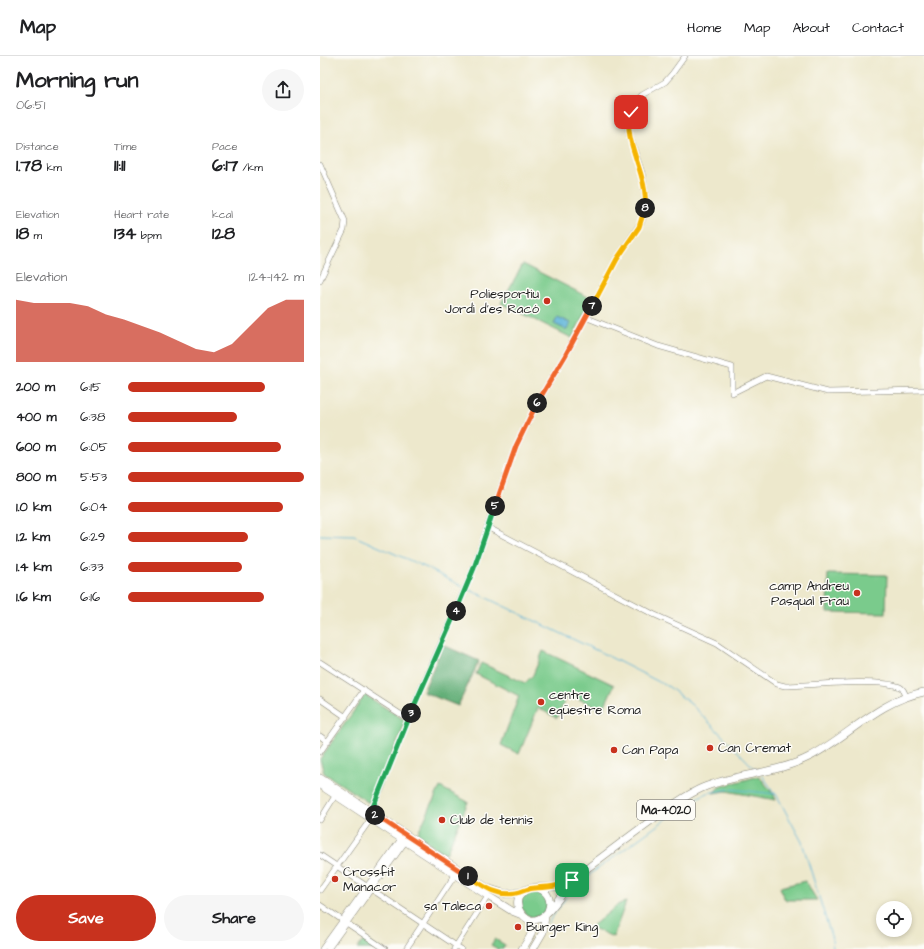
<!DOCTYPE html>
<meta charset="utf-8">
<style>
:root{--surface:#fff;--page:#f6f6f6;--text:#202124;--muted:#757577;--line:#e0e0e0;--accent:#c8321e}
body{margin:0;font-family:"Architects Daughter",sans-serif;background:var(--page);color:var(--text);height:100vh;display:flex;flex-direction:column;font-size:15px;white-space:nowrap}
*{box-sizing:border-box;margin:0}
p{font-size:13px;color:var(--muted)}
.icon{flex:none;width:22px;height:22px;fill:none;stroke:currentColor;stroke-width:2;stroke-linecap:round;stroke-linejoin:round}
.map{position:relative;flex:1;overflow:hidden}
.panel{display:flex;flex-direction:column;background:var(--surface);width:320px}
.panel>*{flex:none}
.tools{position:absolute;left:556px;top:845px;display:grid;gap:8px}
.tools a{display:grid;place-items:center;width:36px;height:36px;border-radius:50%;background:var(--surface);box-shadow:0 2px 6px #0003;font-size:20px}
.pin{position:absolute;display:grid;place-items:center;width:34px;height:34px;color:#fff;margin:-17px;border-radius:8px;box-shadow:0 2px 6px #0006}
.km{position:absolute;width:20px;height:20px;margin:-10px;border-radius:50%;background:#222;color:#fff;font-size:11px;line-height:20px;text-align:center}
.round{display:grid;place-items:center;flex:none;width:42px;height:42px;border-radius:21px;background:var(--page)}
.summary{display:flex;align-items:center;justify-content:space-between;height:68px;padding:0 16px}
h1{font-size:22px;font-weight:700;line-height:30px}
.stats{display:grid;grid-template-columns:repeat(3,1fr);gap:6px;height:68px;padding:4px 16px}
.stats div{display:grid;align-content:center}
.stats b{font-size:17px;font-weight:700}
.stats small{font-size:11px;font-weight:400}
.stats p{font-size:11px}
.chart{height:112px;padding:8px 16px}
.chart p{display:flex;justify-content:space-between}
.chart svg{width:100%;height:72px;margin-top:4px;fill:var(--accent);opacity:.7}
.primary-button{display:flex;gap:8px;margin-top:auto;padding:8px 16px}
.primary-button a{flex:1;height:46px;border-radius:24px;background:var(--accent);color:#fff;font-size:16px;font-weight:700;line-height:46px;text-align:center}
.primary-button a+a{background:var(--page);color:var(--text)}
ul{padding:0 16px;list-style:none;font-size:13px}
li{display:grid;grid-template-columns:64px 48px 1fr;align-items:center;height:30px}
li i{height:10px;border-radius:5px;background:var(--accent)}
header{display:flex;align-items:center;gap:24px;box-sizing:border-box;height:56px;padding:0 20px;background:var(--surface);border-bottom:1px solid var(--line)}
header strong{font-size:19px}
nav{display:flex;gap:22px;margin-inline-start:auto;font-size:14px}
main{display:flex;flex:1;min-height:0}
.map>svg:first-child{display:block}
.green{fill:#7acb8c;stroke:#4b7454}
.forest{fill:#63af78;stroke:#40664a}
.water{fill:#5ab3d8;stroke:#3b687a}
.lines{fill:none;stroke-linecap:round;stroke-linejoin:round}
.stream{stroke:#5ab3d8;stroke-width:1}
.minor-casing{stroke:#848274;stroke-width:6}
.major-casing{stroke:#848274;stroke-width:8}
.minor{stroke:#fff;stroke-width:5}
.major{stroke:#fff;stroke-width:7}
.split-1-casing{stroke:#fff;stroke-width:8}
.split-2-casing{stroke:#fff;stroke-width:8}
.split-3-casing{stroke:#fff;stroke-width:8}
.split-4-casing{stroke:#fff;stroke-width:8}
.split-5-casing{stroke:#fff;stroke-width:8}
.split-6-casing{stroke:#fff;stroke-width:8}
.split-7-casing{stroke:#fff;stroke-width:8}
.split-8-casing{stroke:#fff;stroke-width:8}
.split-9-casing{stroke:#fff;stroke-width:8}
.split-1{stroke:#f5b400;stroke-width:5}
.split-2{stroke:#f0652b;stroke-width:5}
.split-3{stroke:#22a559;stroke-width:5}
.split-4{stroke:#22a559;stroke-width:5}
.split-5{stroke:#22a559;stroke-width:5}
.split-6{stroke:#f0652b;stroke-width:5}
.split-7{stroke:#f0652b;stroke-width:5}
.split-8{stroke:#f5b400;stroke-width:5}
.split-9{stroke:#f5b400;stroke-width:5}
.poi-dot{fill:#c8321e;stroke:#fdfcf7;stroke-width:1.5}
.labels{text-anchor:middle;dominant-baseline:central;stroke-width:3;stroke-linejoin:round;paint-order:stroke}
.shield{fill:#fdfcf7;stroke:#605f5e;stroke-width:1}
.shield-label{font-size:12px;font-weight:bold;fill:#1c1c1c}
.poi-label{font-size:13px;fill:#1c1c1c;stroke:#fdfcf7;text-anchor:start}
</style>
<header>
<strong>Map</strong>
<nav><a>Home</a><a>Map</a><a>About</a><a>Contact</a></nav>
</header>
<main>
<section class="panel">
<div class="summary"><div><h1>Morning run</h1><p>06:51</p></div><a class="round"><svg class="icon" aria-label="share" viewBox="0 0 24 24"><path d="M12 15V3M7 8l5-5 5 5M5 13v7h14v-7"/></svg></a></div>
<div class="stats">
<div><p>Distance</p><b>1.78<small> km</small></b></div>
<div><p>Time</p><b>11:11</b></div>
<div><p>Pace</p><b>6:17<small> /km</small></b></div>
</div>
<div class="stats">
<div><p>Elevation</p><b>18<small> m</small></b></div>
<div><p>Heart rate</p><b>134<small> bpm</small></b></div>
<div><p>kcal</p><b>128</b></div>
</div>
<div class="chart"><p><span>Elevation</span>124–142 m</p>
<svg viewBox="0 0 160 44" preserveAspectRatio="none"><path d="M0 44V6L10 8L20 8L30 8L40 10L50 15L60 18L70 22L80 26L90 31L100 36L110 38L120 33L130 22L140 11L150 6L160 6V44z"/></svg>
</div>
<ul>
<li><b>200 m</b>6:15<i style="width:78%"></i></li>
<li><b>400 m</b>6:38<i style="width:62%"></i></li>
<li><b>600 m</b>6:05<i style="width:87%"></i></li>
<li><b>800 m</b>5:53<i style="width:100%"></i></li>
<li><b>1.0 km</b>6:04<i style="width:88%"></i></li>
<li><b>1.2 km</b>6:29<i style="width:68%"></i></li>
<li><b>1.4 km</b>6:33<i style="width:65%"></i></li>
<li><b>1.6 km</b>6:16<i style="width:77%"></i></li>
</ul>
<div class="primary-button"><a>Save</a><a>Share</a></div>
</section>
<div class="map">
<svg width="604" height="893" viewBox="0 0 604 893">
<rect width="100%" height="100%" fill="#fdfcf7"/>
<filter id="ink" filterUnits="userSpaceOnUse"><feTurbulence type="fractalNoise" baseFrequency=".025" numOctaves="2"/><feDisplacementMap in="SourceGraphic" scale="8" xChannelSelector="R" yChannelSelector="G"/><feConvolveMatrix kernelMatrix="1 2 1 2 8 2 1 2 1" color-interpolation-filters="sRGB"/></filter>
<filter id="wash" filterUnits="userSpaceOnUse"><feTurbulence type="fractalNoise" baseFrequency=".012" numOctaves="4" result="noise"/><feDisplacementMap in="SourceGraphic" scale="16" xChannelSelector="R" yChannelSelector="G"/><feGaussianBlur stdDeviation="0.9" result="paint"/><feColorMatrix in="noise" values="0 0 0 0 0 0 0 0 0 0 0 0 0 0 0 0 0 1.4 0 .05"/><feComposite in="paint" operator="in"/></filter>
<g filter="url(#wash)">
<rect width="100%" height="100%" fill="#ede8cc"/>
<path class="green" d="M203,208l69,35 -20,39 -71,-35z
M508,518l59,1 -1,38 -59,-1z
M223,595l71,34 -11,25 -35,-16 -11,24 -19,-10 -19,46 -18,-9 18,-49 -43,-22 5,-11 44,20 8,-8z
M45,639l41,26 -34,84 -48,-32 -4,-14z
M439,720l15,19 2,5 -50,-9 -13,2 6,-6z
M120,731l28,15 -22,52 -29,-19z
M485,825l12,19h-32l-5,-13z
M201 848a13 13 0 1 1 26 0a13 13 0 1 1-26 0Z
M306,846l-13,35 -22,-10 28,-23z
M45,883l12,9 2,1h-22z
M175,883l10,6 -2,4h-5l-7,-4z"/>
<path class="forest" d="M123,589l36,16 -21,45 -35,-14z"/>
<path class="water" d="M237,261l13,6 -3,7 -13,-6z"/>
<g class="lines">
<path class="stream" d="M0,479l34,1 71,31 38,20
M148,533l136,65 65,33 23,18 63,64
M442,719l13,19
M228,867l27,-38 116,-84 16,-8 23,-4 46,5 26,48 30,97 1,10
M208,893l6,-9"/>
</g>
</g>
<g filter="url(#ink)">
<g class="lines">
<g class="minor-casing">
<path id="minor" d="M0,108l25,57 -1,9 -24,50
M265,261l73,29 74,21v26l34,-17 62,16 96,-2
M167,471l166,87 64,29 60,41 8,2c25,-1 96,-8 115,1 4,2 5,6 6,10
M0,606l88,57
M0,643l26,18
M0,680l8,6
M0,696l44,-62
M51,756l37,-93 66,-151 15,-46 27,-76 20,-41 29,-49 52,-97 25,-38 4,-15 -1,-14 -3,-19 -13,-39 -1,-14 6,-16 8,-9 23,-13 7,-8 13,-18
M0,764l15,-24
M0,799l141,94
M0,834l50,-70
M0,849l65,44
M2,893l79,-110
M8,893l77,-107
M86,893l49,-74
M134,893l34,-53"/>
</g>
<g class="major-casing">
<path id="major" d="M0,722l167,110 19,6 17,-2
M0,729l168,111 24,15 10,4
M252,824c-9,11 -33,58 -51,33 -3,-4 -4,-9 -3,-14 5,-17 27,-9 40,-13 9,-2 16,-8 23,-13 25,-19 50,-38 75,-56 15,-11 30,-22 46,-29 35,-15 74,-14 107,-31 40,-21 69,-56 115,-65
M220,833c9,4 12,13 8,22
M202,893c7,-10 14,-18 7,-30
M213,893l10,-17 2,-16"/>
</g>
<use href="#minor" class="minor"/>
<use href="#major" class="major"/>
</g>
</g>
<g class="lines" filter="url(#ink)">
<g class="split-1-casing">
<path id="split-1" d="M148,820c15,10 29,21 48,17 7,-1 11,-5 18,-5 15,-1 24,-1 38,-8"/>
</g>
<g class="split-2-casing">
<path id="split-2" d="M55,759l93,61"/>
</g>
<g class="split-3-casing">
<path id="split-3" d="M55,759l-4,-3 40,-99"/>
</g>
<g class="split-4-casing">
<path id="split-4" d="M91,657l45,-102"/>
</g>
<g class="split-5-casing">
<path id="split-5" d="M136,555l18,-43 21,-62"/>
</g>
<g class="split-6-casing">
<path id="split-6" d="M175,450l21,-60 21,-43"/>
</g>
<g class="split-7-casing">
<path id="split-7" d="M217,347l28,-47 27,-50"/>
</g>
<g class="split-8-casing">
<path id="split-8" d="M272,250l25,-47 22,-32 6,-19"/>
</g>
<g class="split-9-casing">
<path id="split-9" d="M311,56c-10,28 18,62 14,96"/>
</g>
<use href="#split-1" class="split-1"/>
<use href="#split-2" class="split-2"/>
<use href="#split-3" class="split-3"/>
<use href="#split-4" class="split-4"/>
<use href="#split-5" class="split-5"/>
<use href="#split-6" class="split-6"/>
<use href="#split-7" class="split-7"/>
<use href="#split-8" class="split-8"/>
<use href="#split-9" class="split-9"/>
</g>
<g class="poi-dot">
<circle cx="227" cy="245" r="4"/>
<circle cx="537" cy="537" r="4"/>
<circle cx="221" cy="646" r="4"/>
<circle cx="390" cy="692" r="4"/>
<circle cx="294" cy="694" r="4"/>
<circle cx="122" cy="764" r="4"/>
<circle cx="15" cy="823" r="4"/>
<circle cx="169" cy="850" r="4"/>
<circle cx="198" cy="871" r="4"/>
</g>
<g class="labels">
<rect class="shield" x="317" y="744" width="58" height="20" rx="3"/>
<g class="shield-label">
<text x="346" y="754">Ma-4020</text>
</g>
<g class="poi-label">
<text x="219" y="238" text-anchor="end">Poliesportiu<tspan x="219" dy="15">Jordi d'es Racó</tspan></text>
<text x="529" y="530" text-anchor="end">camp Andreu<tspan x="529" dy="15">Pasqual Frau</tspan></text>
<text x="229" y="639">centre<tspan x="229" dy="15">eqüestre Roma</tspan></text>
<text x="398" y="692">Can Cremat</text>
<text x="302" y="694">Can Papa</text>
<text x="130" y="764">Club de tennis</text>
<text x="23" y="816">Crossfit<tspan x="23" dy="15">Manacor</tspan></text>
<text x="161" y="850" text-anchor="end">sa Taleca</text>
<text x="206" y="871">Burger King</text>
</g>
</g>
</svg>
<div class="tools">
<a><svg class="icon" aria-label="locate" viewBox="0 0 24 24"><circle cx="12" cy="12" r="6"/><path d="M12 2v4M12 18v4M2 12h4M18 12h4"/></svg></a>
</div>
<div class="pin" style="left:252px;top:824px;background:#1e9e55"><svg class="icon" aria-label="arrive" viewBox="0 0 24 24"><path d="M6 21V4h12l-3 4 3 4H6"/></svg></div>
<div class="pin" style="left:311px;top:56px;background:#d93025"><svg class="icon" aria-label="check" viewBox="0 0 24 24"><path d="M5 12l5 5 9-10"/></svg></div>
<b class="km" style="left:148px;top:820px">1</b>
<b class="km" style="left:55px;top:759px">2</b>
<b class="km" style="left:91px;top:657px">3</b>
<b class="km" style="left:136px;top:555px">4</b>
<b class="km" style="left:175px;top:450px">5</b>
<b class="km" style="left:217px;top:347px">6</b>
<b class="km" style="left:272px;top:250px">7</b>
<b class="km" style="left:325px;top:152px">8</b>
</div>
</main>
